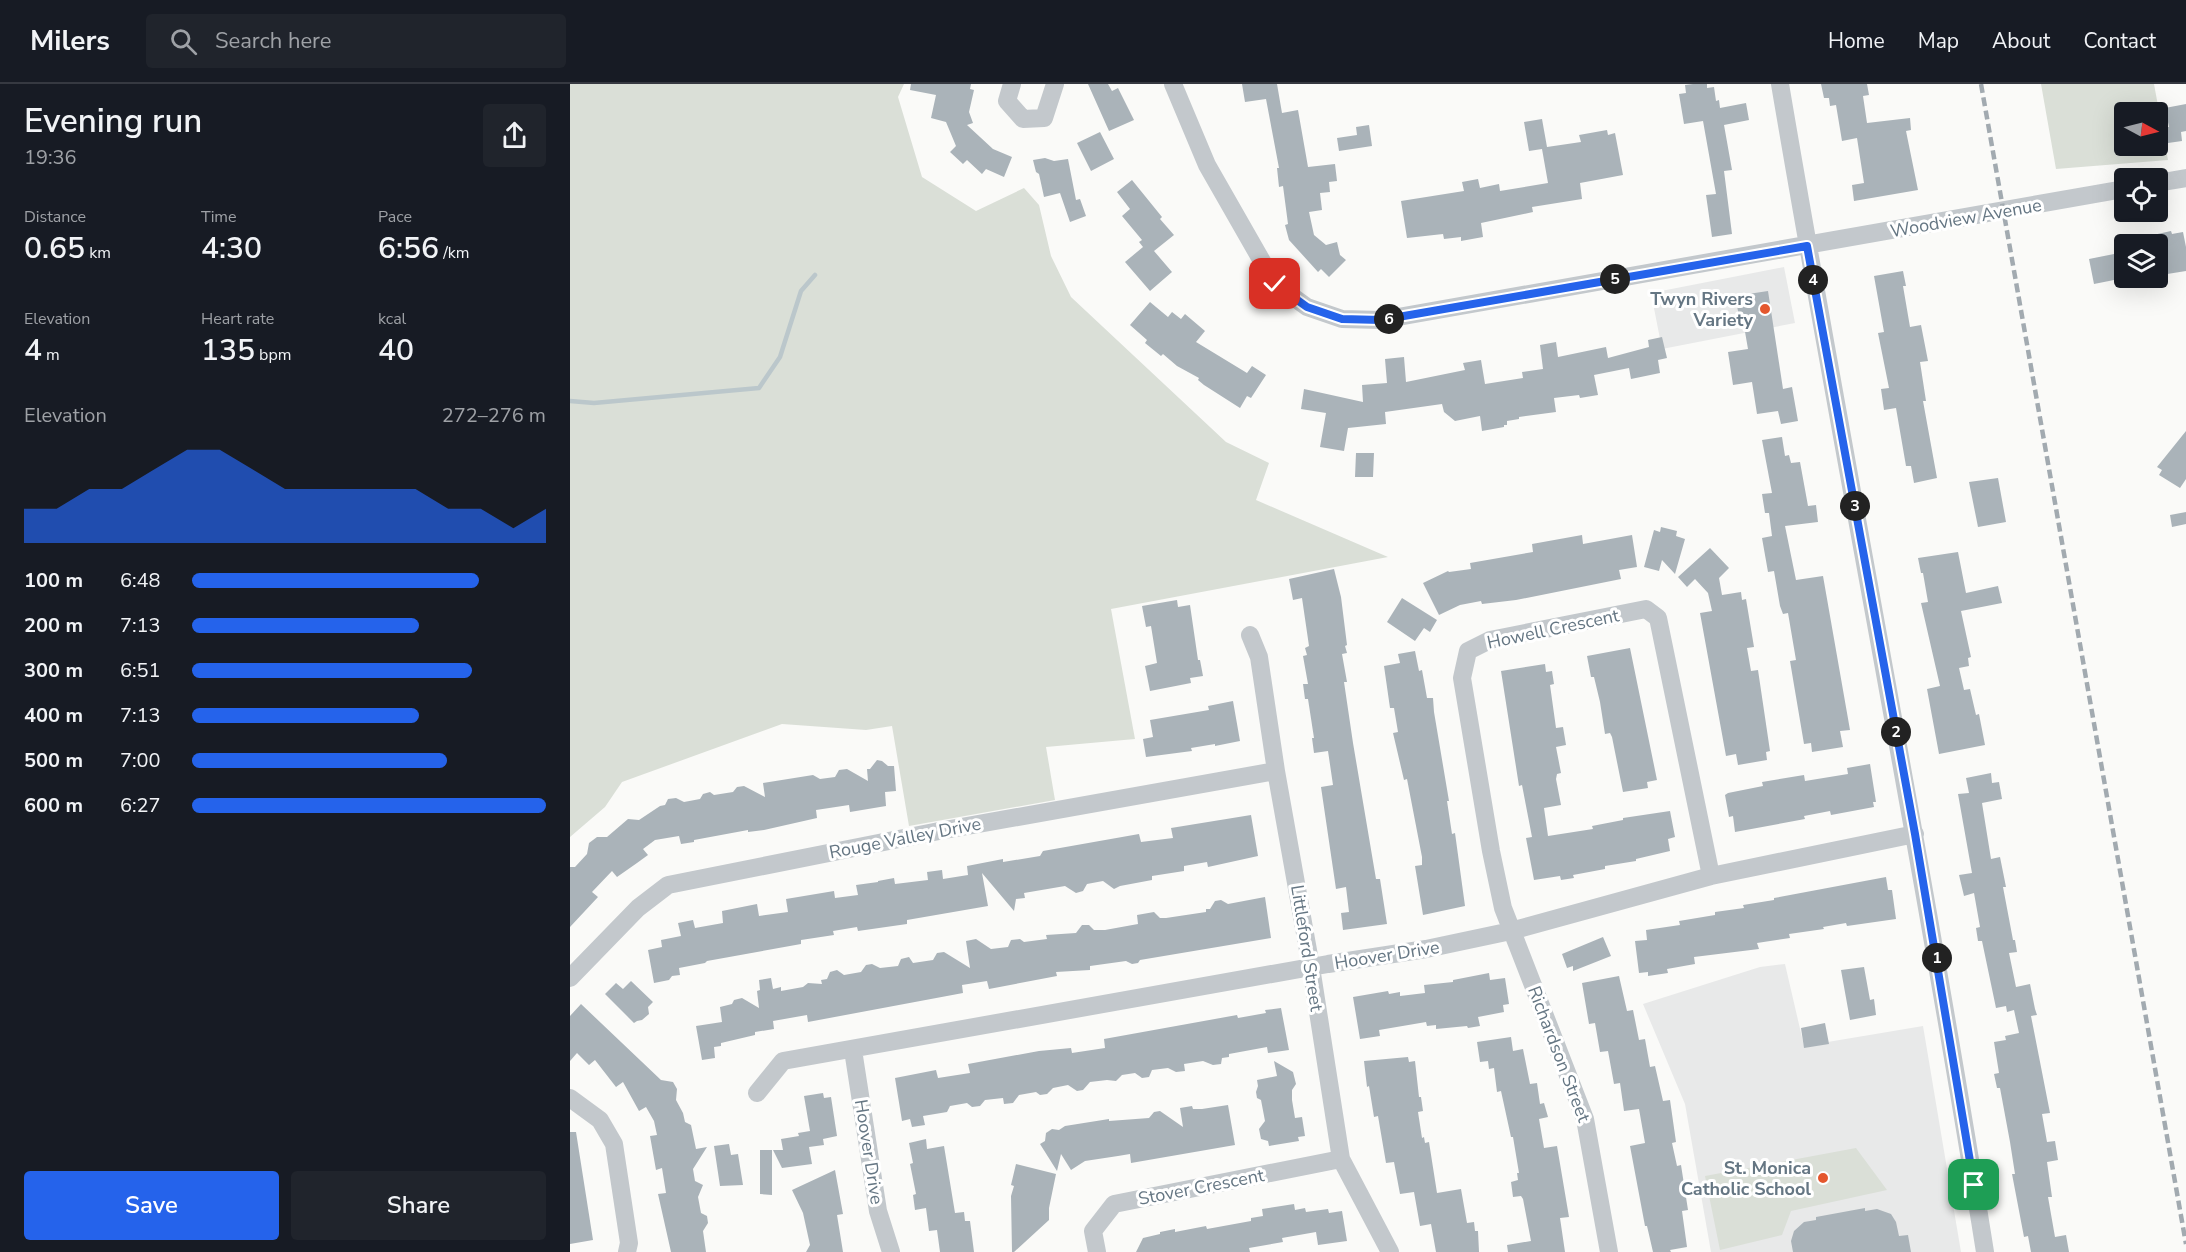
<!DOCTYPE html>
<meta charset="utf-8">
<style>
:root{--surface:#171b24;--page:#20242c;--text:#f1f3f6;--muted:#9ea1a6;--line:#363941;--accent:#2563eb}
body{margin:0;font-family:"Nunito Sans",sans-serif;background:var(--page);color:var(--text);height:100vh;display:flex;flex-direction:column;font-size:22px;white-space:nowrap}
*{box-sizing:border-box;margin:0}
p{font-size:20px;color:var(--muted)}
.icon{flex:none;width:33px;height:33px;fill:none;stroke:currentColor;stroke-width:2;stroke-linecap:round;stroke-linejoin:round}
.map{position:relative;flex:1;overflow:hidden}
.sheet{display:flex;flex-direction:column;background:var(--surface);width:570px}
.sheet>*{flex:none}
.needle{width:39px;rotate:97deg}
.buttons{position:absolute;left:1544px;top:18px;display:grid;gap:12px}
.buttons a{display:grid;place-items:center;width:54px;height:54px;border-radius:6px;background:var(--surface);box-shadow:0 6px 24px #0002;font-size:30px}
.pin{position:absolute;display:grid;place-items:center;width:51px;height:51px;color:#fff;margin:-26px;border-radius:12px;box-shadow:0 3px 9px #0006}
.km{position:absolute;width:30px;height:30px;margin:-15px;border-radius:50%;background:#222;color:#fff;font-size:16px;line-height:30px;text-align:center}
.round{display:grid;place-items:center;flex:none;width:63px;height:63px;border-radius:6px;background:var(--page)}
.headline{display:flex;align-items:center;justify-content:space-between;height:102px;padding:0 24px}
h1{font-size:33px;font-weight:600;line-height:45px}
.figures{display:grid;grid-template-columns:repeat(3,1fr);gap:9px;height:102px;padding:6px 24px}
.figures div{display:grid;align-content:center}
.figures b{font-size:30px;font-weight:600}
.figures small{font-size:16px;font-weight:400}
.figures p{font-size:16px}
.chart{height:168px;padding:12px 24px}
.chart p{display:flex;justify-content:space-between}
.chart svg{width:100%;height:108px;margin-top:6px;fill:var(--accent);opacity:.7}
.primary-button{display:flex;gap:12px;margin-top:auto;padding:12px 24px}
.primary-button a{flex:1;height:69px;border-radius:6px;background:var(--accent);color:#fff;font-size:24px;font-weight:600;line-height:69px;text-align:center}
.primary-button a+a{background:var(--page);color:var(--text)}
ul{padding:0 24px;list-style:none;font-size:20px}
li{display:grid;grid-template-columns:96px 72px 1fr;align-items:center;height:45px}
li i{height:15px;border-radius:8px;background:var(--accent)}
header{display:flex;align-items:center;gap:36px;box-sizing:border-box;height:84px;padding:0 30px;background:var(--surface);border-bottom:2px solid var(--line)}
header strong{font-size:28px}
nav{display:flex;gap:33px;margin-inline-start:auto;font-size:21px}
.search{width:420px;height:54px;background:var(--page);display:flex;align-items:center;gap:15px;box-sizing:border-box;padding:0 21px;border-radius:6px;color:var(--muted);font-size:22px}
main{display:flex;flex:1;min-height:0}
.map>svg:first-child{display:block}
.built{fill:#e8e9e9}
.green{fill:#dadfd7;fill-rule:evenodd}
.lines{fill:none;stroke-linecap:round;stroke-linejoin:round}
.stream{stroke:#bbc7cb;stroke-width:4.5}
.building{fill:#aab3b9}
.minor{stroke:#c3c8cc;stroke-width:18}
.rail{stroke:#a2aab0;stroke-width:4.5;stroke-dasharray:9 4.5;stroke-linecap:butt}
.route-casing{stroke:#fff;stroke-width:12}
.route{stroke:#2563eb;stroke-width:8}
.poi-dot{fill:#e4572e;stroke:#fff;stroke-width:2}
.labels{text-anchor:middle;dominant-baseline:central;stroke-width:6;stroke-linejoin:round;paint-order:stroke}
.street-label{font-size:18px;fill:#657683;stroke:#fff}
.poi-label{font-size:18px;font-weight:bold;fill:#657683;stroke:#fff;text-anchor:end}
</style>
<header>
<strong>Milers</strong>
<div class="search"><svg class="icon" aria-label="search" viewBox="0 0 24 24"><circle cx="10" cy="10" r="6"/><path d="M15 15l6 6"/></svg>Search here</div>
<nav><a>Home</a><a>Map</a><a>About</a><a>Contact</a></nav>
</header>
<main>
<section class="sheet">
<div class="headline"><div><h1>Evening run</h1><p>19:36</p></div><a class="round"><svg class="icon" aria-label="share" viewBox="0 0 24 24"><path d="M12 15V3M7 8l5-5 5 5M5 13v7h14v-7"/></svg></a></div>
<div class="figures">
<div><p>Distance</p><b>0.65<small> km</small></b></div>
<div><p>Time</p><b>4:30</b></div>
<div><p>Pace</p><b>6:56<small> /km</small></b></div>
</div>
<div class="figures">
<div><p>Elevation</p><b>4<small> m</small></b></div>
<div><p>Heart rate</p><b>135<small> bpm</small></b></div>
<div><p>kcal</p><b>40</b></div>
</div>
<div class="chart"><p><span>Elevation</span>272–276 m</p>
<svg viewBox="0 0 160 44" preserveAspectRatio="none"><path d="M0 44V30L10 30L20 22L30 22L40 14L50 6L60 6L70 14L80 22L90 22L100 22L110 22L120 22L130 30L140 30L150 38L160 30V44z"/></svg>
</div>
<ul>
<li><b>100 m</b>6:48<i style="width:81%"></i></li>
<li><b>200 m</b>7:13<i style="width:64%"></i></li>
<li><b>300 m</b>6:51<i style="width:79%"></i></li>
<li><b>400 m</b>7:13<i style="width:64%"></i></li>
<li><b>500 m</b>7:00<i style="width:72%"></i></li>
<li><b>600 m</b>6:27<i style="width:100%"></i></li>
</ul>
<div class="primary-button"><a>Save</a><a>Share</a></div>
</section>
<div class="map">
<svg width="1616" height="1168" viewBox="0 0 1616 1168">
<rect width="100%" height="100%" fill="#fafaf8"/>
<path class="built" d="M1214,183l11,56 -133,26 -11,-56z
M1215,880l19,82 119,-20 38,226h-250l-26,-148 -42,-100 117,-37z"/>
<path class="green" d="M0,0h334l-6,13 24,80 54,34 48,-23 15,17 12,51 20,41 155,145 43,21 -13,37 132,57 -277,52 24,130 -89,8 9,53 -146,26 -17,-100 -26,4 -84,-6 -160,58 -17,25 -35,30z
M1471,0h113l14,76 -112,9zM1554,28h33v34h-33z
M1286,1064l31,42 -96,21 -9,24 -62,15 -15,-74z"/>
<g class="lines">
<path class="stream" d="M0,317l24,2 165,-15 21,-31 21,-66 14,-16"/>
</g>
<path class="building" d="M341,0h60l-1,5 4,1 -5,22 4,11 -6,2 26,24 19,8 -8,20 -18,-8 -4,5 -15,-14 -4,4 -13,-12 6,-6 -10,-24 -15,-4 5,-23 -26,-5z
M518,0h20l4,7 6,-3 16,32 -25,11z
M672,0h35l5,29 16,-3 10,57 27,-3 2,17 -8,1 1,10 -10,1 2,17 -13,2 5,23 12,10 11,-3 3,13 6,5 -17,17 -8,-8 -3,3 -29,-32 -4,-15 3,-1 -5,-38 -4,1 -2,-19h2l-13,-69 -21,3z
M1123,0h14v4l7,-1 2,14 3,-1 1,8 26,-5 3,17 -25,5 8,45 -8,1 8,63 -20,3 -6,-42 10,-1 -13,-73 -19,3 -5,-30 7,-1 -1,-8z
M1251,0h46l2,11 -6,1 4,27 43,-5 1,12 -5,1 12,59 -64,11 -2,-16 12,-2 -7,-45 -15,3 -6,-36 -6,1 -1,-8h-5z
M1616,20v27l-5,1 1,9 -14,2 -2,-16h3l-4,-19z
M972,35l5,28 34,-5 -2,-7 28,-5 1,5 7,-2 8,42 -43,8 2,16 -50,8 1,5 -52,11 2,14 -22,4v-4l-17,2 -1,-5 -36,4 -6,-37 63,-10 -2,-9 16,-3 2,9 19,-4 1,7 48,-8 -6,-34 -13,2 -5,-29z
M799,41l3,21 -33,5 -2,-13 20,-3 -1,-8z
M530,48l14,27 -23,12 -14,-28z
M475,74l9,3 14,-2 8,41 4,-1 6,17 -16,6 -10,-29 -16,4 -5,-23 -3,-2 -3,-12z
M562,96l30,37 -2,2 14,16 -20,16 18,21 -22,19 -25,-29 18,-15 -4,-5 3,-2 -20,-24 8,-7 -13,-17z
M1601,147l1,3 11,-2 3,15v24l-25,4 -4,-31h-2l-2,-9z
M1554,168v26l-30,6 -5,-25z
M1333,187l3,15h-3l7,41 11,-2 7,36 -8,1 6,39h-3l14,77 -23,5 -3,-17h-5l-10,-58 -12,2 -3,-21 8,-1 -11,-55 6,-1 -10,-56z
M1198,207l15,98 9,-2 6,34 -17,3 -3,-13 -21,3 -5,-32 -19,3 -5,-33 20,-3 -4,-23h-3l-6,-30z
M580,218l18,15 4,-5 9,7 4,-5 20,17 -9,11 51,31 5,-7 14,9 -15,23 -4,-2 -7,12 -36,-23 -6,-5 1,-2 -22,-12 -14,-12 -2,2 -16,-13 2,-3 -17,-15z
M1092,253l5,21 -9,2 2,13 -29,6 -2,-11 -35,7 4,20 -18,3 -1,-3 -25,3 2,14 -37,5v2l-12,2v4h-3v2l-22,4 -2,-15 -25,5 -11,-9 -2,-8 -57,8 1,12 -38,4 -4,23 -24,-4 6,-34 -25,-4 3,-20 59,13 -1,-17 25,-2 -2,-24 19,-2 2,25 59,-12 -2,-7 18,-3 4,24 38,-6 -1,-6 21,-3 -3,-24 16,-3 2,15 48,-10 2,11 41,-11 -1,-7z
M1616,347v48l-6,9 -21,-13 3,-5 -5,-3z
M1212,353l3,19 4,-1 2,8 9,-1 8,44 8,-1 2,17 -33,4 11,54 27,-4 27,154 -10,1 3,16 -31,5 -1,-9 -7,1 -10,-59 -4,-24 6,-1 -8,-47 -5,1 -3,-8 -6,-35 -6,1 -6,-34 10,-2 -3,-23h-4l-3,-19 10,-1 -10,-53z
M786,369h18l-1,24h-18z
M1428,394l8,44 -28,5 -9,-45z
M1616,428v12l-14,3 -2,-12z
M1091,443l16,4 -1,5 9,3 -10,35 -13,-14 -3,11 -15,-4 10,-37 6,2z
M1012,451l1,9 49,-9 5,32 -18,3 2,9 -105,21 -34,4 -1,-3 -21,4 -21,10 -16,-32 25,-12 1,1 22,-3 -1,-6 63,-11 -1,-8z
M1140,464l19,20 -10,10 3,17 19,-3 1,8 4,-1 8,48 -7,1 4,23 7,-1 12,81 -4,1 1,8 -29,5 -2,-11 -10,2 -26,-143 12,-2 -4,-18 -13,-14 -8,8 -9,-10z
M1388,468l8,41 32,-7 4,17 -41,8 10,46 -3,1 1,8 -10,2 5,22 6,-1 6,26 3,-1 6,31 -46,9 -12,-65 13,-3 -19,-83 7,-1 -5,-29h-2l-3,-15z
M764,485l7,28 6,48 -2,1 2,7 -5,1 5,28h-3l9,61 23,136h4l7,45 -44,6 -2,-17 8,-1 -3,-25 -10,2 -15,-102 12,-2 -5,-34 -14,2 -2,-15h2l-6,-39h-3l-2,-15h5l-5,-28 4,-1 -2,-7 4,-2 -7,-48 -9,2 -4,-21z
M832,514l35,22 -7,12 -6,-4 -9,13 -28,-19z
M607,516l1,7 12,-2 8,55h2l3,16 -13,2 1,5 -41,8 -5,-25 12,-3 -6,-37 -5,1 -4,-21z
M1060,564l27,132 -10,2 1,6 -25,4 -11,-55 -2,-4 -5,1 -5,-32 -6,-25h-3l-4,-21z
M845,567l4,20 3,-1 5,28h6l1,14 15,89h-2l5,33 3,-1 10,73 -42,9 -8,-49 7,-1v-8l-15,-78 -3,1 -11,-47 5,-1 -4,-24h-4l-6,-42 16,-3 -2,-9z
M975,580l1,8 6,-1 2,13 -4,1 6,43 7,-1 3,18 -10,2 5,26 -4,1 -1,5 5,26 -17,3 4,28 45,-7 -1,-3 31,-6v-2l47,-7 5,26 -7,2 2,12 -34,8v2l-31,5v3l-32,6 1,3 -13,2 -1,-4 -26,4 -8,-42 6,-1 -10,-52 -3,1 -18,-115z
M663,617l7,40 -25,5v-2l-24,4 1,3 -46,6 -3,-18 10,-2 -3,-17 59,-10 -1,-4z
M307,676l5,1 6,5h6l2,25 -11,1 1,14 -36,6 -1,-7 -33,5 1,8 -53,12 -16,2v-2l-54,10v2l-13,2 -2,-8 -24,4 -12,9 5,6 -11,8 -20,14 -5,-6 -20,21 6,5 -28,30v-60h5l12,-13 2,-11 8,-6h10l21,-18 11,1 21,-14 5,-1 3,-6 8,-1 8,4 16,-3 3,-5 7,-2 4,3 19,-3 4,-5 7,-1 21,11 -2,-14 50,-8 7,4 15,-2 4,-7 8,-1 21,12 -1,-12h3z
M1300,680l6,38h-3l1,5 -43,8 -1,-4 -26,5 1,3 -70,13 -2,-16 -4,1 -4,-22 3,-2 35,-7 -1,-4 42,-7 1,6 43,-7 -1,-6z
M1421,689l1,10 7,-1 3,17 -20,4 9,56 9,-2 6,30h-3l10,53h2l2,12 -8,1 7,34 14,-3 5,25 2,6 -6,1 19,97 -8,1 5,28 8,-1 3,19 -11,2 5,35h-4l7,40 11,-2 3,17h-38l-3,-16 -4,1 -12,-63h3l-5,-32 -10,-54h-3l-3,-14 5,-1 -5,-31 12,-2 -1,-4 14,-3 -5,-23 -7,2 -1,-6 -10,2 -14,-67h-4l-2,-13 4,-1 -6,-34 -10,3 -5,-21 13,-2 -14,-79 11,-1 -3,-15z
M681,731l7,41 -50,11 -1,-5 -23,4v5l-32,5v4l-32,6 -6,3 -11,-8 -16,3 -4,7 -7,2 -11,-7 -41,7 1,5 -9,1 -2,12 -32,-38 6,33 -81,14v4l-49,7 -1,-4 -24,4 1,4 -33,5v4l-94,17 -2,2 -26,5 1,7 -8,1 -3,4 -15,3 -6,-33 14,-3 -1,-7 20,-4 -3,-13 15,-3 2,8 28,-5 -1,-12 35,-7 2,12 29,-4 -2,-13 48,-8 1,7 23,-3 -2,-10 22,-3v-1l16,-3 1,6 33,-4 -1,-8 15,-2 1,9 25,-4 -1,-9 36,-7v3l37,-6 3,-5 96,-17 2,8 32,-4 -2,-10z
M1316,793l2,13h4l4,29 -49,7 -1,-3 -23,4 1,2 -35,5 1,4 -33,5 2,6 -65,8 1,7 -28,5 1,4 -20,3v-4l-9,1 -4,-32 12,-1 -1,-10 34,-5 -1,-4 36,-6v-3l29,-4 -1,-3 31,-5v-2z
M695,813l6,41 -131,22 -2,3 -6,1 -6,-3 -36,5v4l-34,2 1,4 -68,13 -2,-8 -25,4 1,8 -155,29 -1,-7 -34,6 1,8 -19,3v3l-34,8v3l-7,1 1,11 -13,2 -6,-34 26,-4 -2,-15 12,-3 2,-4 8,-2 17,10 -2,-17 3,-1 -1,-10 12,-2 2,11 8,-2v4l22,-4 5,-4 14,1 -1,-4 6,-1 3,-7 7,-2 7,5 17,-3 5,-7 6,-1 8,4 18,-2 3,-7 8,-2 4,6 20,-3 4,-7 7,-1 26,16 -4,-27 10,-2 15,10 17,-2 3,-7 9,-1 4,3 23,-3 -1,-4 30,-2 6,-8h7l5,5h11l33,-6 -1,-9 17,-3 6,6h6l40,-6v-3h4l5,-8 6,-1 7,4z
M1033,853l8,19 -38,15v-5l-6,2 -5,-14z
M1294,883l6,33 4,-1 2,16 -26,5 -9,-50z
M919,889l1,7 15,-2 4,26 -6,1 1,7 -26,5 2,9 -12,2 -1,-2 -31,3v-4l-9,1 -1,-4 -47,8 1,6 -20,3 -7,-42 35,-6 1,3 11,-2v4l25,-3 -1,-8 29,-3v-2z
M1049,892l8,35 6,-1 6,30 6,-1 5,28 5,-1 8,35 7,-1 6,42 -4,1 5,23 4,-1 7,45 -6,1 5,36 -17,3 1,2h-18l-6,-26h-2l-15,-80 15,-3 -6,-34 -15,2 -4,-28 -6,1 -6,-33 -8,1 -5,-29 -6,1 -7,-41z
M61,897l22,21 -5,5 1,7 -7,6 -5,1 -3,2 -29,-29 11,-11 7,6z
M11,920l80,76 12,2 4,7 -1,11 7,13 2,9 6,3 5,24 11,-2 -14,22 2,12 8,4 -5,12 3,16 6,3 1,7 -5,8 3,21h-35l-13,-58 8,-1 -4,-25 -6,2 -6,-34 7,-1 -3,-14 -8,-14 -7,4 -16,-29 -7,5 -21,-27 -6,5 -12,-12 -7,8v-45z
M711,924l8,42 -21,3 -1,-6 -38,7v3l-7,1 -1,6 -8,1 -10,-4 -19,3 1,7 -9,1 -8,-4 -16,2 -3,7 -7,1 -7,-5 -13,2 -6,6 -9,-1 -17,2 -7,8 -6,1 -9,-6 -15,3 -6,6 -7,1 -4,-3 -17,3 -6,8 -9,1 -1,-6 -18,2 -5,6 -8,1 -5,-4 -17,3 -3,6 -24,4 2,9 -13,2 -2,-8 -8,2 -7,-43 41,-8 2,8 32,-5 -2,-9 71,-13 32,-3 1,5 33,-5 -1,-9 133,-24 1,3 28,-5 -1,-3z
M1255,939l4,21 -25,4 -3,-20z
M941,953l2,14 10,-2 7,35 7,-1 3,21 4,-1 4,14 -9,2 5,29 13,-2 12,71 -9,1 5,34h-57l-1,-7 24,-4 -8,-42 -2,-3 -8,1 -2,-15 7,-2 -1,-7h2l-6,-36h-2l-10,-46 -4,1 -3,-24 -5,1 -1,-8 -8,1 -3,-20z
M838,973l1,5 6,-1 4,36h2l2,14 -5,1 4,26 2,-1 1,6 4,-1 8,51 24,-4 6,34 7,-1 1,9h3l1,21h-43l-5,-28 -11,2 -6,-34 -14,2 -6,-32 -8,1 -8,-47 -4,1 -5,-31 -2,1 -3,-26z
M704,977l19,11 3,12 -4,6v10l3,18 7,-1 3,19 -7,1 1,4 -30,5 -1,-5 -7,-2 -2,-10 6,-8 -4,-21 -4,-2 -1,-6 2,-6 -1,-6 20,-4z
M253,1009l1,5 7,-1 6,39 -14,3 1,6 -15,2 3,17 -30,4 -9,-18h10l-2,-11 18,-3 -1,-3 12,-2 -6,-35z
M658,1021l7,40 -104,18 -1,-9 -12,2 -33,5 -14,9 -10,-16 -4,17 -17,-27 5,-3 1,-8 6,-4 7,1 6,-4 44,-7v2l40,-3 5,-6 6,-1 23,16 -3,-19 12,-2 1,3h9z
M0,1048h6l17,108 -23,4z
M356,1055l1,10 17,-3 11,67 9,-1 1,9h5l4,31h-34l-3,-22 -8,1 -3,-23 -11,2 -2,-15 3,-1 -6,-30 3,-1 -4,-20z
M159,1060l2,11 7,-1 5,31 -23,1 -6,-40z
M190,1066h12v45l-12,-1z
M446,1080l40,10 -7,34v12l-35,32h-2l-1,-56 3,-10 -3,-1z
M265,1086l8,44 -6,1 6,37h-37l4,-7 -7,-32 -11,-23z
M724,1120l1,6 10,-2 1,4 22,-3 1,4 13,-2 5,30 -29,4 -2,-13 -34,6 1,4 -34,6 1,4h-114l7,-14 17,-4v-2l15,-3v3l31,-6 1,3 44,-8v-3l12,-2 -1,-7z
M1295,1124v3l12,-2 14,5 5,8 3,14 9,-1 3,17h-118l-2,-11 3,-10 10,-9 12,-2v-3z"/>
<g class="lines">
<path class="minor" d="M442,0l-5,17 16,18 21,-1 11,-34
M603,0l34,81 68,119 32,23 35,12 39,1 743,-131
M1210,0c66,390 143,778 205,1168
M1587,99l29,-5
M680,551l9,22 17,114 35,196 30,192 49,93
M0,894l68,-70 30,-23 271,-54 337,-60
M283,966l25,161 13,41
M187,1009l26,-32 545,-97 98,-15 85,-18 200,-55 204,-42
M0,1014l30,22 14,24 15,99 -2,9
M527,1168l-4,-21 21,-27 227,-45
M1039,1168l-24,-133 -82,-211 -12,-57 -29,-173 6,-27 22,-11 156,-31 12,9 53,258"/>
<path class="rail" d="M1411,0l205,1160"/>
</g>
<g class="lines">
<g class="route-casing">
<path id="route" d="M705,200l32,23 35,12 39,1 426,-74 108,588 59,351"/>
</g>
<use href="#route" class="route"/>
</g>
<g class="poi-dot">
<circle cx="1195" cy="225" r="6"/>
<circle cx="1253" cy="1094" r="6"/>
</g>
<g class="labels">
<g class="street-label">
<text transform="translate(1396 134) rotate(-10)">Woodview Avenue</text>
<text transform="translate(983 545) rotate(-12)">Howell Crescent</text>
<text transform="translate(335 754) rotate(-11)">Rouge Valley Drive</text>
<text transform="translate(737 864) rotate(81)">Littleford Street</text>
<text transform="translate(817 871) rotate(-9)">Hoover Drive</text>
<text transform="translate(989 970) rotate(69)">Richardson Street</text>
<text transform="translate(299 1068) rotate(81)">Hoover Drive</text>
<text transform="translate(631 1103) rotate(-11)">Stover Crescent</text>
</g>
<g class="poi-label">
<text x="1183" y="215">Twyn Rivers<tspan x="1183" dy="21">Variety</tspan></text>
<text x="1241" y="1084">St. Monica<tspan x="1241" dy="21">Catholic School</tspan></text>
</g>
</g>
</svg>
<div class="buttons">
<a><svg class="needle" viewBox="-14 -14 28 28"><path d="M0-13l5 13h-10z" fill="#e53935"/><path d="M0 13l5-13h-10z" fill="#9ea1a6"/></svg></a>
<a><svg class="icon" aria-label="locate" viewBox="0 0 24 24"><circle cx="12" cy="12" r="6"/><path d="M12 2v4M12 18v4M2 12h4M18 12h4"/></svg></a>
<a><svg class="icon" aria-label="layers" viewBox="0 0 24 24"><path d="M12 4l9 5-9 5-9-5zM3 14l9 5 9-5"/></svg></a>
</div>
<div class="pin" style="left:1404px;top:1101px;background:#1e9e55"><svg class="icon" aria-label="arrive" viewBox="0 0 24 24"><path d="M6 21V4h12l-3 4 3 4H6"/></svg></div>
<div class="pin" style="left:705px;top:200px;background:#d93025"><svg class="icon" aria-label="check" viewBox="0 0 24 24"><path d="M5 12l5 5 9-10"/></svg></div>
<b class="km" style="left:1367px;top:874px">1</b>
<b class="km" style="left:1326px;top:648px">2</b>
<b class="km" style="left:1285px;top:422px">3</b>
<b class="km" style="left:1243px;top:196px">4</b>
<b class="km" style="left:1045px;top:195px">5</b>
<b class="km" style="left:819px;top:235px">6</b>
</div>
</main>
